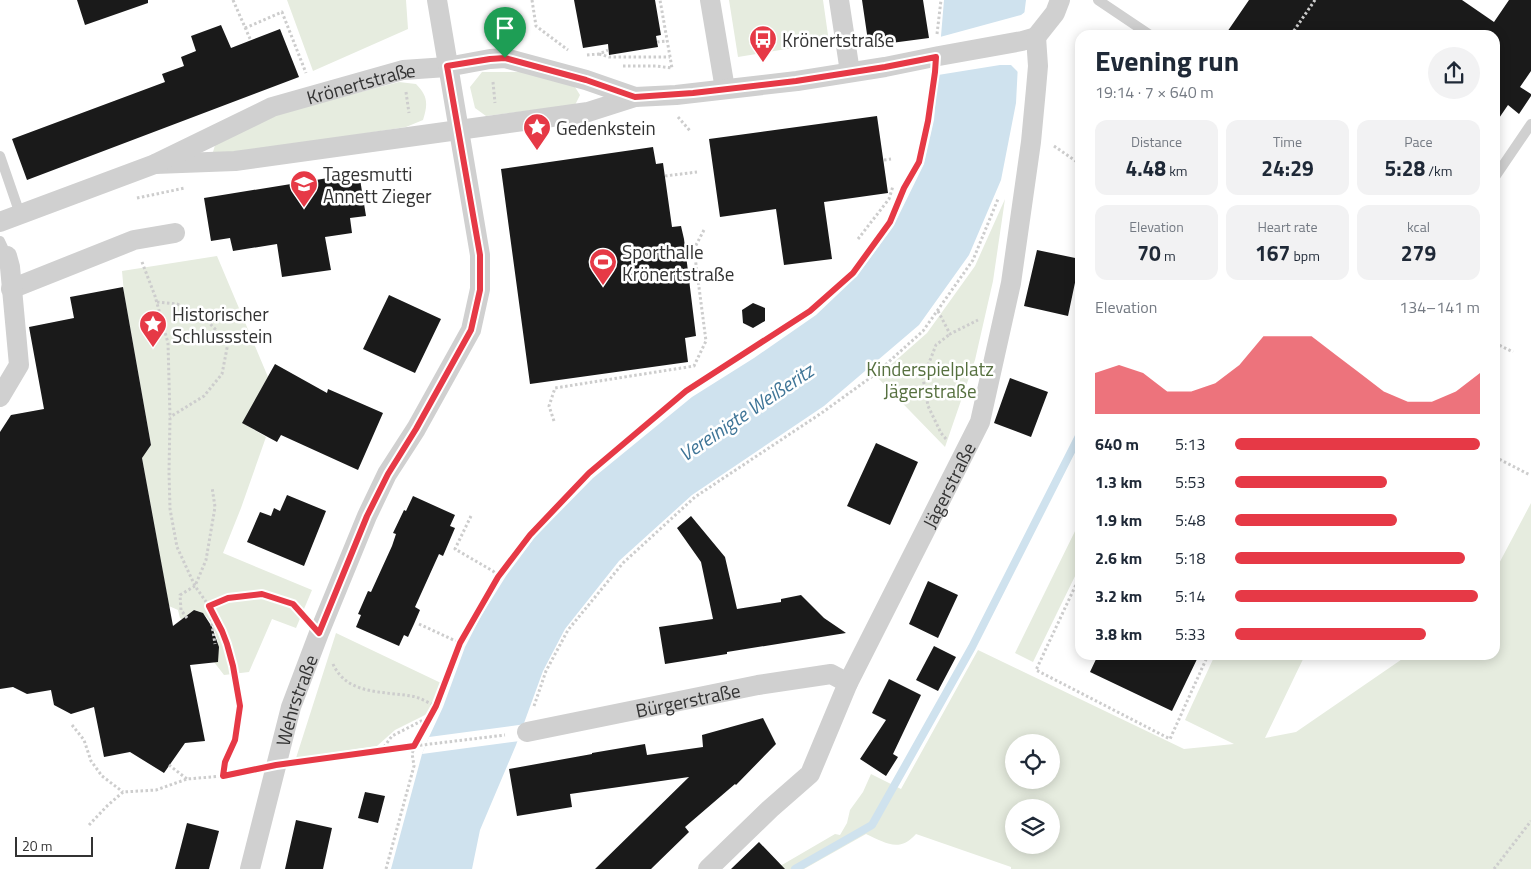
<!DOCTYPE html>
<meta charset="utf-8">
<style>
:root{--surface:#fff;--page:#f2f2f3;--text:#1f2937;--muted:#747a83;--accent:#e63946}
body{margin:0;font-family:"Titillium Web",sans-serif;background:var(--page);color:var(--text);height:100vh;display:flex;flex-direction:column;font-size:19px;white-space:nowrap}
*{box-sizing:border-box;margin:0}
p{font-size:16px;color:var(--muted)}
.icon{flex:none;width:28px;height:28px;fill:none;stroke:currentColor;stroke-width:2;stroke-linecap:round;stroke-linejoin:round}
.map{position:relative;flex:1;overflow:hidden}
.details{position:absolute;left:1075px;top:30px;width:425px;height:630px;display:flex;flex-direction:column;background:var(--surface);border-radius:15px;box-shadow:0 2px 12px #0003}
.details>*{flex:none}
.controls{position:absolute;left:1005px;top:734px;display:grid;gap:10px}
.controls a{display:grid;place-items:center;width:55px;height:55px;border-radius:50%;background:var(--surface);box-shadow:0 2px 12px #0003;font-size:25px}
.scale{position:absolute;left:15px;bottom:12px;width:78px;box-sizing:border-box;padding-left:5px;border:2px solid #333;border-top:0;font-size:14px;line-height:18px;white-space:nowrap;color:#333;-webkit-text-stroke:4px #fff;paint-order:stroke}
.pin{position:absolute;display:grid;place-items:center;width:42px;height:42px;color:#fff;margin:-51px -21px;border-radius:50% 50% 50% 0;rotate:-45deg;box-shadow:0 0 5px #0007}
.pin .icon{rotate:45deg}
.round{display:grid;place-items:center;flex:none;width:52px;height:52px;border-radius:26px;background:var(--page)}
.head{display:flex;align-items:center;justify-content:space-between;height:85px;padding:0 20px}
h1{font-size:28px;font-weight:700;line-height:38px}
.metrics{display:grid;grid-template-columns:repeat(3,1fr);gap:8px;height:85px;padding:5px 20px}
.metrics div{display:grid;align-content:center;border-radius:12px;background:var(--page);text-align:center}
.metrics b{font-size:21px;font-weight:700}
.metrics small{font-size:14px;font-weight:400}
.metrics p{font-size:14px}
.chart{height:140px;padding:10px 20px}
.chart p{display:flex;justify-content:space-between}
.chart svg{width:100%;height:90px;margin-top:5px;fill:var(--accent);opacity:.7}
ul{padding:0 20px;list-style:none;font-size:16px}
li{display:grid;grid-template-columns:80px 60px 1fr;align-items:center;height:38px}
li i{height:12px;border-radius:6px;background:var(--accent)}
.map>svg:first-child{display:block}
.green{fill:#e6ecdf;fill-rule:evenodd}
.water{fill:#cfe2ee}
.pier{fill:#fff}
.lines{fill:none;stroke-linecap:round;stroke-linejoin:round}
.stream{stroke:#cfe2ee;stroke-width:8}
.building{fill:#1a1a1a}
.path{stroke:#cdcdcd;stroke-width:3;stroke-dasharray:2.5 2.5;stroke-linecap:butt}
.lane{stroke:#d0d0d0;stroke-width:10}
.street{stroke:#d0d0d0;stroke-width:20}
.route-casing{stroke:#fff;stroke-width:10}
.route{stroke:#e63946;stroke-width:6}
.labels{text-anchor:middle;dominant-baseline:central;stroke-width:5;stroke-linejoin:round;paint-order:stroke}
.poi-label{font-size:19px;fill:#333;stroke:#fff;text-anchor:start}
.street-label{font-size:19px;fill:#333;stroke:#fff}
.park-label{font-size:19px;fill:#56703f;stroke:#fff}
.water-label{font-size:20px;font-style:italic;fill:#3f7597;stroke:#fff}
</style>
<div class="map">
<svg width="1531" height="869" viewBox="0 0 1531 869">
<rect width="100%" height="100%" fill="#fff"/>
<path class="green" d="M287,0h119l2,29 -95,42z
M729,0h94l6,42 -91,15z
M482,72h49l44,15 5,8 -5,10 -89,11 -11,-8 -5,-21z
M399,82l17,2c12,12 12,20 7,36l-17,7 -185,29 -8,-4 2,-7 62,-31z
M1005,199l-12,82 -18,79 -30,87 -68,-70 50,-44 48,-67z
M217,256l51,121 -25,46 23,14 -25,71 -18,45 89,37 -16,38 -24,-9 -23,53 -25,3 -10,-13c11,-11 -1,-42 -12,-49 -3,-2 -5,-2 -8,-3l-6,4 -1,8 -7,-4 -2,-8 -9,-4 -28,-153 6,-2 4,-6 -27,-152 -2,-22z
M1531,503v366h-520v-2l-95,-33c-17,19 -30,9 -50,0l-62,35h-29l60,-35 5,1 7,-12 3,-13 13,-18 8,-18 30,15 77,-139 206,99 50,-5 -49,-24 30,-65h90l-40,83 31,-6 112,-77h87v-84zM1014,742h37v38h-37zM1014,808h37v37h-37z
M1080,521v45l-47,96 -18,-9z
M336,633l105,50 -12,30 -34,17 -18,16 -81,12z"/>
<path class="water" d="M944,0h82l-8,64 -2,39 -15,77 -32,75 -50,70 -95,81 -132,89 -73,66 -54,68 -22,42 -27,74 -36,85 -8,39h-81l31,-115 7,-17 14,-30 22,-60 16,-31 25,-40 29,-39 58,-59 99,-81 62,-39 62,-43 41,-39 36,-49 31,-63 10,-44z"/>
<path class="pier" d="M1025,12l-6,61 -8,-8h-11l-62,10 2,-38 81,-22z
M526,724l-6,17 -98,13 7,-17z"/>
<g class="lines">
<path class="stream" d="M795,869l77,-44 100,-178 108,-213"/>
</g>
<path class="building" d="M77,0h71v3l-63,22z
M574,0h81l6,35 -5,1 2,11 -49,8 -1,-11 -25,4z
M862,0h61l6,38 -53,7 -8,-4z
M1249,0h213l32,22 15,-22h22v71l-11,16 11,7v2l-12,18 -11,-9 -13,19v-89h-270z
M221,25l10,23 49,-19 19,48 -272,103 -15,-41 153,-57 -3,-8 22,-8 -3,-9 15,-6 -5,-15z
M877,116l11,77 -64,9 8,57 -48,6 -8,-56 -56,8 -11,-78z
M653,147l3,17 7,-1 9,64 9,-1 3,13 12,97 -11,2 3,24 -158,22 -29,-215z
M359,173l7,43 -16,2 2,15 -27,4 6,33 -49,7 -5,-33 -44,7 -3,-13 -19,3 -7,-43z
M1037,250l43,9 -12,57 -44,-10z
M123,287l28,158 -9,13 31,168 21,-16 9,3 9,14 7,20 -1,15 -28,3 15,76 -20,2 -21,30 -34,-21 -26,5 -10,-50 -23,7 -17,-9 -3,-15 -24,4 -14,-7 -13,2v-257l11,-17 33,-6 -15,-82 45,-9 -4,-21z
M389,295l52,24 -26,54 -52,-24z
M753,303l12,5v13l-12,7 -10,-5 -1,-13z
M275,364l52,29 1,-4 55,24 -25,57 -77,-35 -4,7 -35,-19z
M1010,378l38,14 -17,45 -37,-14z
M876,443l42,19 -28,63 -43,-19z
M287,495l39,16 -22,55 -57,-24 13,-30 11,4 3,-8 6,3z
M413,496l42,19 -5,11 5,2 -12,28 -4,-2 -19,42 -5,11 5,3 -6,14 -6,13 -4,-2 -5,11 -43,-19 5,-12 -3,-1 10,-23 3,1 21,-46 4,-12 -3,-1 11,-23 2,1z
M691,516l34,41 12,52 44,-7v-3l20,-4 23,23 22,15 -119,19v2l-62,10 -6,-37 54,-8 -12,-57 -24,-34z
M928,581l30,14 -20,43 -29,-14z
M934,646l22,11 -18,34 -22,-11z
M1098,655h101l-27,56 -82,-39z
M889,679l32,16 -28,59 5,3 -12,19 -26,-17 26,-39 -14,-7z
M763,718l13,26 -40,41 -1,-1 -50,43 4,5 -38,37h-56l94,-92 -119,17 2,13 -55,9 -8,-47 83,-15v-1l53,-9 2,11 56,-8 -1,-12z
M365,792l20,4 -7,27 -20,-5z
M296,820l36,8 -9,41h-38z
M187,823l32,8 -10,38h-34z
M759,842l26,27h-54z"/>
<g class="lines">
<path class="path" d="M233,0l18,41
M532,0l4,26 32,24
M245,28l37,-16 24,61
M937,34l4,-34
M1291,35l24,-35
M657,42l10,-1
M599,54l10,3h61
M587,55l12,-1 9,-4
M623,66h33l16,2 -12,-68
M493,82l2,21
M406,92l3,21
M678,117l13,15
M1054,146l26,18
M884,160l7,-1
M665,176l32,-4
M137,198l48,-10
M858,239l31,-40 4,-13
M142,262l13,34 13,47 2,74 -1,55 1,37 7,38 18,39 14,20 6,38
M157,302l20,2 25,11 26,28 -6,31 -18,22 -34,21
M938,311l12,23 28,-14
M1495,343l18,9
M554,421l-5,-15 6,-18 139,-22 12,-25 -12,-92 11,-21
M946,439l-5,-6 -13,-27 -5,-28 13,-33 14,-11
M1495,457l35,18
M471,516l-16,33 38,22 5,6
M1080,576l-44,94 134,69 38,-84
M187,618l-6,-8 -1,-15 15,-9 11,-26 9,-53 -3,-20
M419,624l41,19
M333,664c14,31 49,27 78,32 9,1 17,7 25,10
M534,706l12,-35 22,-41 55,-67 72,-66 128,-85 51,-37 49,-44 50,-71 25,-61
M72,725l12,15 7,21 11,15 21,16
M381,751l11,-15 39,-20 5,-10 24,-63 38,-66 32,-42 59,-62 97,-82 124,-80 43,-38 37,-51 14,-34 15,-26 9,-41 6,-41
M301,762l113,-16 91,-11
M169,765l18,14
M223,776l2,-14 10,-22 5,-33 -7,-41 -6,-22 -5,-13 -13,-25 19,-8 35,-4 30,10 8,10
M89,825l18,-19 16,-14 33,-2 31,-11 36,-3 30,-6
M386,869l28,-103 -2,-13 19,-37
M1494,869l37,-48"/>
<path class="lane" d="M1098,0l52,35
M0,156l20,58
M1495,177l36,-53
M0,241l7,15"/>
<g class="street">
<path d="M710,0l15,89"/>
<path d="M839,0l11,72"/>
<path d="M1036,37l19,-24 5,-13"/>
<path d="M155,164l80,-3 353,-49 47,-15 41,-2 121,-14 88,-14 54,-11 83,-15 14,-4"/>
<path id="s1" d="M0,222l155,-58 117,-57 131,-37 44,-3 43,-8 15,-1 81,22 49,17"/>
<path d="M11,289l123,-49 41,-7"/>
<path d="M0,397l19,-32 -9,-98 -3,-11"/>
<path id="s2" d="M527,732l231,-47 73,-11 17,9"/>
<path id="s3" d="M250,869l41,-162 28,-74 48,-117 20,-42 29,-45 55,-99 9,-41v-34l-43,-255"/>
<path id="s4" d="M708,869l62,-60 40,-35 38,-91 132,-261 31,-139 20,-141 5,-53 2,-23 -2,-29"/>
</g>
</g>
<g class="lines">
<g class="route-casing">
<path id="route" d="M936,57l-1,15 -7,49 -9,41 -15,26 -14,34 -37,51 -43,38 -124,80 -97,82 -59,62 -32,42 -38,66 -24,63 -22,40 -138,19 -53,11 2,-14 10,-22 5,-34 -7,-40 -6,-22 -5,-13 -13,-25 19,-8 34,-4 31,10 26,29 48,-117 21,-42 28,-45 55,-99 9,-40v-35l-33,-189 43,-7 15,-1 81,22 49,17 58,-4 103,-12 89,-14z"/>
</g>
<use href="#route" class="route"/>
</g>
<defs>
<g id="bus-pin" transform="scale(1.4375)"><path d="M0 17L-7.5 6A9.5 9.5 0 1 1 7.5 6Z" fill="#e63946" stroke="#fff"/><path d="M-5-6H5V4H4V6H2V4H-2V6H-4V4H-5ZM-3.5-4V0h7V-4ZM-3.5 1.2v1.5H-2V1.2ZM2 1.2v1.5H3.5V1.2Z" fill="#fff"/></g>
<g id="sight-pin" transform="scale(1.4375)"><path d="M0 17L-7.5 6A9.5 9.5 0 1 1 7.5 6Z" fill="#e63946" stroke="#fff"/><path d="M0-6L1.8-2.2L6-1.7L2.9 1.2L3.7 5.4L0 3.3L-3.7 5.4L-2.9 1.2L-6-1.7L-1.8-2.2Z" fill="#fff"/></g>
<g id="school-pin" transform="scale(1.4375)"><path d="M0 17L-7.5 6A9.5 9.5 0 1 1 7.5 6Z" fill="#e63946" stroke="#fff"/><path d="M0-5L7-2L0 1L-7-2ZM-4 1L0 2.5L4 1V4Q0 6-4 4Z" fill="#fff"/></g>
<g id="stadium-pin" transform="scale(1.4375)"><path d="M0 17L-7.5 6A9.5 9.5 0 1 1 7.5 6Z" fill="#e63946" stroke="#fff"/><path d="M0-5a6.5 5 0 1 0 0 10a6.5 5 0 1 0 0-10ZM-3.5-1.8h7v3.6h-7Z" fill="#fff"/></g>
</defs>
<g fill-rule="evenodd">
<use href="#bus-pin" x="763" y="39"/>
<use href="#sight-pin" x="537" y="127"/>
<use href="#school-pin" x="304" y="184"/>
<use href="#stadium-pin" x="603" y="262"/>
<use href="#sight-pin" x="153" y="324"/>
</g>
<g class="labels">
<g class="poi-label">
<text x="782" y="39">Krönertstraße</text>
<text x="556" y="127">Gedenkstein</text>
<text x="323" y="173">Tagesmutti<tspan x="323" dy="22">Annett Zieger</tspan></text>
<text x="622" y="251">Sporthalle<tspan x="622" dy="22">Krönertstraße</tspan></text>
<text x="172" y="313">Historischer<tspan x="172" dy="22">Schlussstein</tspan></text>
</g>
<g class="street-label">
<text stroke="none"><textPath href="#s1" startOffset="388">Krönertstraße</textPath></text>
<text stroke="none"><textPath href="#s4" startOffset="460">Jägerstraße</textPath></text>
<text stroke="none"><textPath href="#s2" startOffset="164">Bürgerstraße</textPath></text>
<text stroke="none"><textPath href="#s3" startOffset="175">Wehrstraße</textPath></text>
</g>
<g class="park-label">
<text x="930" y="368">Kinderspielplatz<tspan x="930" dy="22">Jägerstraße</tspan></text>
</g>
<g class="water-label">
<text transform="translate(746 412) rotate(-34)">Vereinigte Weißeritz</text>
</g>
</g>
</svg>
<div class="controls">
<a><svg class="icon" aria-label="locate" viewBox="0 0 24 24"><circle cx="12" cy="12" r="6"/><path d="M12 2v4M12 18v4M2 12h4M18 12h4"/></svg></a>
<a><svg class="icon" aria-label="layers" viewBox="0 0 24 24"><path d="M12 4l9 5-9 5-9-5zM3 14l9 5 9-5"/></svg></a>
</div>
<div class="scale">20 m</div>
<div class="pin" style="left:505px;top:58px;background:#1e9e55"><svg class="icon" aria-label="arrive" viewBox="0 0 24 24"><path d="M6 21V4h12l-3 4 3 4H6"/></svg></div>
<section class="details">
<div class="head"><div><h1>Evening run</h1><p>19:14 · 7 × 640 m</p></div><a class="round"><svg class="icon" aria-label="share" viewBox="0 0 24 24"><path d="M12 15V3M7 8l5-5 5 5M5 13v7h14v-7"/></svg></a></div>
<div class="metrics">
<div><p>Distance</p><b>4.48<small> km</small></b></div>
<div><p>Time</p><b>24:29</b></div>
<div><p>Pace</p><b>5:28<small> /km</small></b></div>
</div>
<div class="metrics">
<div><p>Elevation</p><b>70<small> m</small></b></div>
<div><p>Heart rate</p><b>167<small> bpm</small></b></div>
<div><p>kcal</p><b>279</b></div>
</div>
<div class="chart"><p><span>Elevation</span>134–141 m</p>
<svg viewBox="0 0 160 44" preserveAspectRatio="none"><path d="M0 44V24L10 20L20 24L30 33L40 33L50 29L60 20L70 6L80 6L90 6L100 15L110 24L120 33L130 38L140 38L150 33L160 24V44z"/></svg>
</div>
<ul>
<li><b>640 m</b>5:13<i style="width:100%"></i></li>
<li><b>1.3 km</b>5:53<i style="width:62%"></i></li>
<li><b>1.9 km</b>5:48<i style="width:66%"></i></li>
<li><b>2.6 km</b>5:18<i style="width:94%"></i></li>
<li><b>3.2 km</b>5:14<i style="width:99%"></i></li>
<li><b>3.8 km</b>5:33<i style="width:78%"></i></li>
</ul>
</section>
</div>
